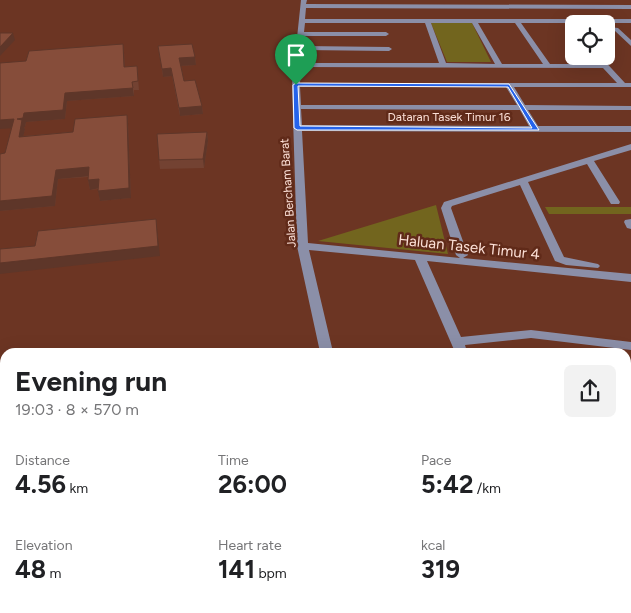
<!DOCTYPE html>
<meta charset="utf-8">
<style>
:root{--surface:#fff;--page:#f2f2f2;--text:#202124;--muted:#757577}
body{margin:0;font-family:Figtree,sans-serif;background:var(--page);color:var(--text);height:100vh;display:flex;flex-direction:column;font-size:19px;white-space:nowrap}
*{box-sizing:border-box;margin:0}
p{font-size:16px;color:var(--muted)}
.icon{flex:none;width:28px;height:28px;fill:none;stroke:currentColor;stroke-width:2;stroke-linecap:round;stroke-linejoin:round}
.map{position:relative;flex:1;overflow:hidden}
.sheet{position:absolute;left:0px;top:348px;width:631px;height:266px;display:flex;flex-direction:column;background:var(--surface);border-radius:15px 15px 0 0;box-shadow:0 5px 20px #0002}
.sheet>*{flex:none}
.tools{position:absolute;left:565px;top:15px;display:grid;gap:10px}
.tools a{display:grid;place-items:center;width:50px;height:50px;border-radius:8px;background:var(--surface);box-shadow:0 5px 20px #0002;font-size:25px}
.pin{position:absolute;display:grid;place-items:center;width:42px;height:42px;color:#fff;margin:-51px -21px;border-radius:50% 50% 50% 0;rotate:-45deg;box-shadow:0 0 5px #0007}
.pin .icon{rotate:45deg}
.round{display:grid;place-items:center;flex:none;width:52px;height:52px;border-radius:8px;background:var(--page)}
.headline{display:flex;align-items:center;justify-content:space-between;height:85px;padding:0 15px}
h1{font-size:28px;font-weight:700;line-height:38px}
.figures{display:grid;grid-template-columns:repeat(3,1fr);gap:8px;height:85px;padding:5px 15px}
.figures div{display:grid;align-content:center}
.figures b{font-size:25px;font-weight:700}
.figures small{font-size:14px;font-weight:400}
.figures p{font-size:14px}
.map>svg:first-child{display:block}
.green{fill:#72651e}
.water{fill:#469cb4}
.lines{fill:none;stroke-linecap:round;stroke-linejoin:round}
.minor{fill:#8b8fa8;fill-rule:evenodd}
.wall{fill:#734232}
.shaded-wall{fill:#5e3629}
.building{fill:#864d3a;stroke:#5e3629}
.route{fill:#2563eb;stroke:#fff;fill-rule:evenodd}
.labels{text-anchor:middle;dominant-baseline:central;stroke-width:5;stroke-linejoin:round;paint-order:stroke}
.far-street-label{font-size:12px;fill:#fce0d7;stroke:#602a19}
.street-label{font-size:15px;fill:#fce0d7;stroke:#602a19}
</style>
<div class="map">
<svg width="631" height="613" viewBox="0 0 631 613">
<rect width="100%" height="100%" fill="#6c3523"/>
<path class="green" d="M431,23h41l19,39h-44z
M436,205l12,49 -130,-13z
M545,207h86v7h-82z"/>
<path class="water" d="M389,609h82l5,4h-89z"/>
<g class="lines">
<path class="minor" d="M301,0h6l-1,4 325,1v4l-325,-1 -1,11h326v4h-110l29,41h49l-6,-8h7l25,27h6v4h-117l11,18 106,1v4h-103l10,16h93v6l-329,-1 6,112 152,15 -4,-3 -15,-47 3,-6 187,-58v6l-37,11 26,41 -1,2h-8l-24,-40 -59,18 36,75 34,7 2,2 -2,2 -32,-3 -11,-4 -35,-76 -68,21 -1,2 17,47 -5,3 168,16v8l-204,-21 34,76 70,-7 100,12v8l-100,-12 -66,7 2,7h-12l-40,-92 -106,-10 24,102h-13l-23,-106 -5,-161zM305,23h120l14,40h-137l1,-13 86,1 3,-2 -3,-2 -86,-1 1,-10h82l3,-2 -3,-2h-82zM431,23h41l23,41 -49,-1zM478,23h37l28,41h-41zM301,67l302,1 14,15h-317zM300,87h206l11,18h-216zM301,109l219,1 9,16 -227,-1z
M609,27l9,1 13,12v6l-17,-16 -5,-1z
M631,219v10l-4,-1 -3,-6 1,-2z
M626,527l5,1v14h-5z"/>
</g>
<path class="wall" d="M158,46l37,11 1,8 -15,1 3,15 18,25 1,8 -23,2 -8,-40 -9,1z
M124,52l1,15 12,-1 2,24h-5v6l-67,5 -2,18 -39,3 -1,5h-1l1,2 -2,7 50,-4 54,-17 1,8 3,75 -31,3 -2,-12 -8,1 -2,-10v-3l-30,2 -3,27 -55,5v-57l5,-1 7,-25 14,-67z
M207,132l1,9 -4,27 -44,1 -1,-9z"/>
<path class="shaded-wall" d="M13,33l2,7 -15,16v-9z
M123,44l1,8 1,23 -1,-8z
M195,57l1,8 -16,1 -1,-8z
M171,68l1,8 -9,1 -1,-8z
M132,82l2,14 -67,5 -2,18 -39,3 -1,5h-1l1,2 -4,17 -2,-9 -2,-18 7,-6 41,-20z
M202,106l1,8 -23,2 -1,-8z
M127,115l1,8 3,75 -31,3 -2,-10z
M14,119l2,9 -16,1v-9z
M207,132l1,9 -4,27 -1,-9z
M89,167l2,9 -33,3 -3,27 -55,5v-10l56,-31z
M99,179l1,9 -10,2 -2,-10z
M156,219l4,37 -160,18v-11z"/>
<path class="building" d="M0,33h13l-13,14z
M123,44l1,23 13,-1 1,15 -6,1 1,6 -68,5 -2,17 -39,3 -1,5 -6,1 5,1 -3,17 54,-5 2,-13 52,-4 2,73 -31,3 1,-12 -11,1 1,-13 -33,3 -4,26 -52,5v-47l5,-1 9,-34 -14,1v-57l26,-2 3,-10z
M192,44l3,13 -16,1 5,23 11,-1 7,26 -23,2 -8,-40 -9,1 -4,-23z
M207,132l-4,27 -44,1 -2,-26z
M156,219l2,27 -158,17v-14l35,-3 3,-15z"/>
<path class="route" d="M296,83l213,1 30,46h-242l-3,-2 -1,-43zM298,86l210,1 24,41 -232,-2z"/>
<g class="labels">
<g class="far-street-label">
<text x="449" y="117">Dataran Tasek Timur 16</text>
<text transform="translate(288 193) rotate(-94)">Jalan Bercham Barat</text>
</g>
<g class="street-label">
<text transform="translate(469 247) rotate(6)">Haluan Tasek Timur 4</text>
</g>
</g>
</svg>
<div class="tools">
<a><svg class="icon" aria-label="locate" viewBox="0 0 24 24"><circle cx="12" cy="12" r="6"/><path d="M12 2v4M12 18v4M2 12h4M18 12h4"/></svg></a>
</div>
<div class="pin" style="left:296px;top:85px;background:#1e9e55"><svg class="icon" aria-label="arrive" viewBox="0 0 24 24"><path d="M6 21V4h12l-3 4 3 4H6"/></svg></div>
<section class="sheet">
<div class="headline"><div><h1>Evening run</h1><p>19:03 · 8 × 570 m</p></div><a class="round"><svg class="icon" aria-label="share" viewBox="0 0 24 24"><path d="M12 15V3M7 8l5-5 5 5M5 13v7h14v-7"/></svg></a></div>
<div class="figures">
<div><p>Distance</p><b>4.56<small> km</small></b></div>
<div><p>Time</p><b>26:00</b></div>
<div><p>Pace</p><b>5:42<small> /km</small></b></div>
</div>
<div class="figures">
<div><p>Elevation</p><b>48<small> m</small></b></div>
<div><p>Heart rate</p><b>141<small> bpm</small></b></div>
<div><p>kcal</p><b>319</b></div>
</div>
</section>
</div>
